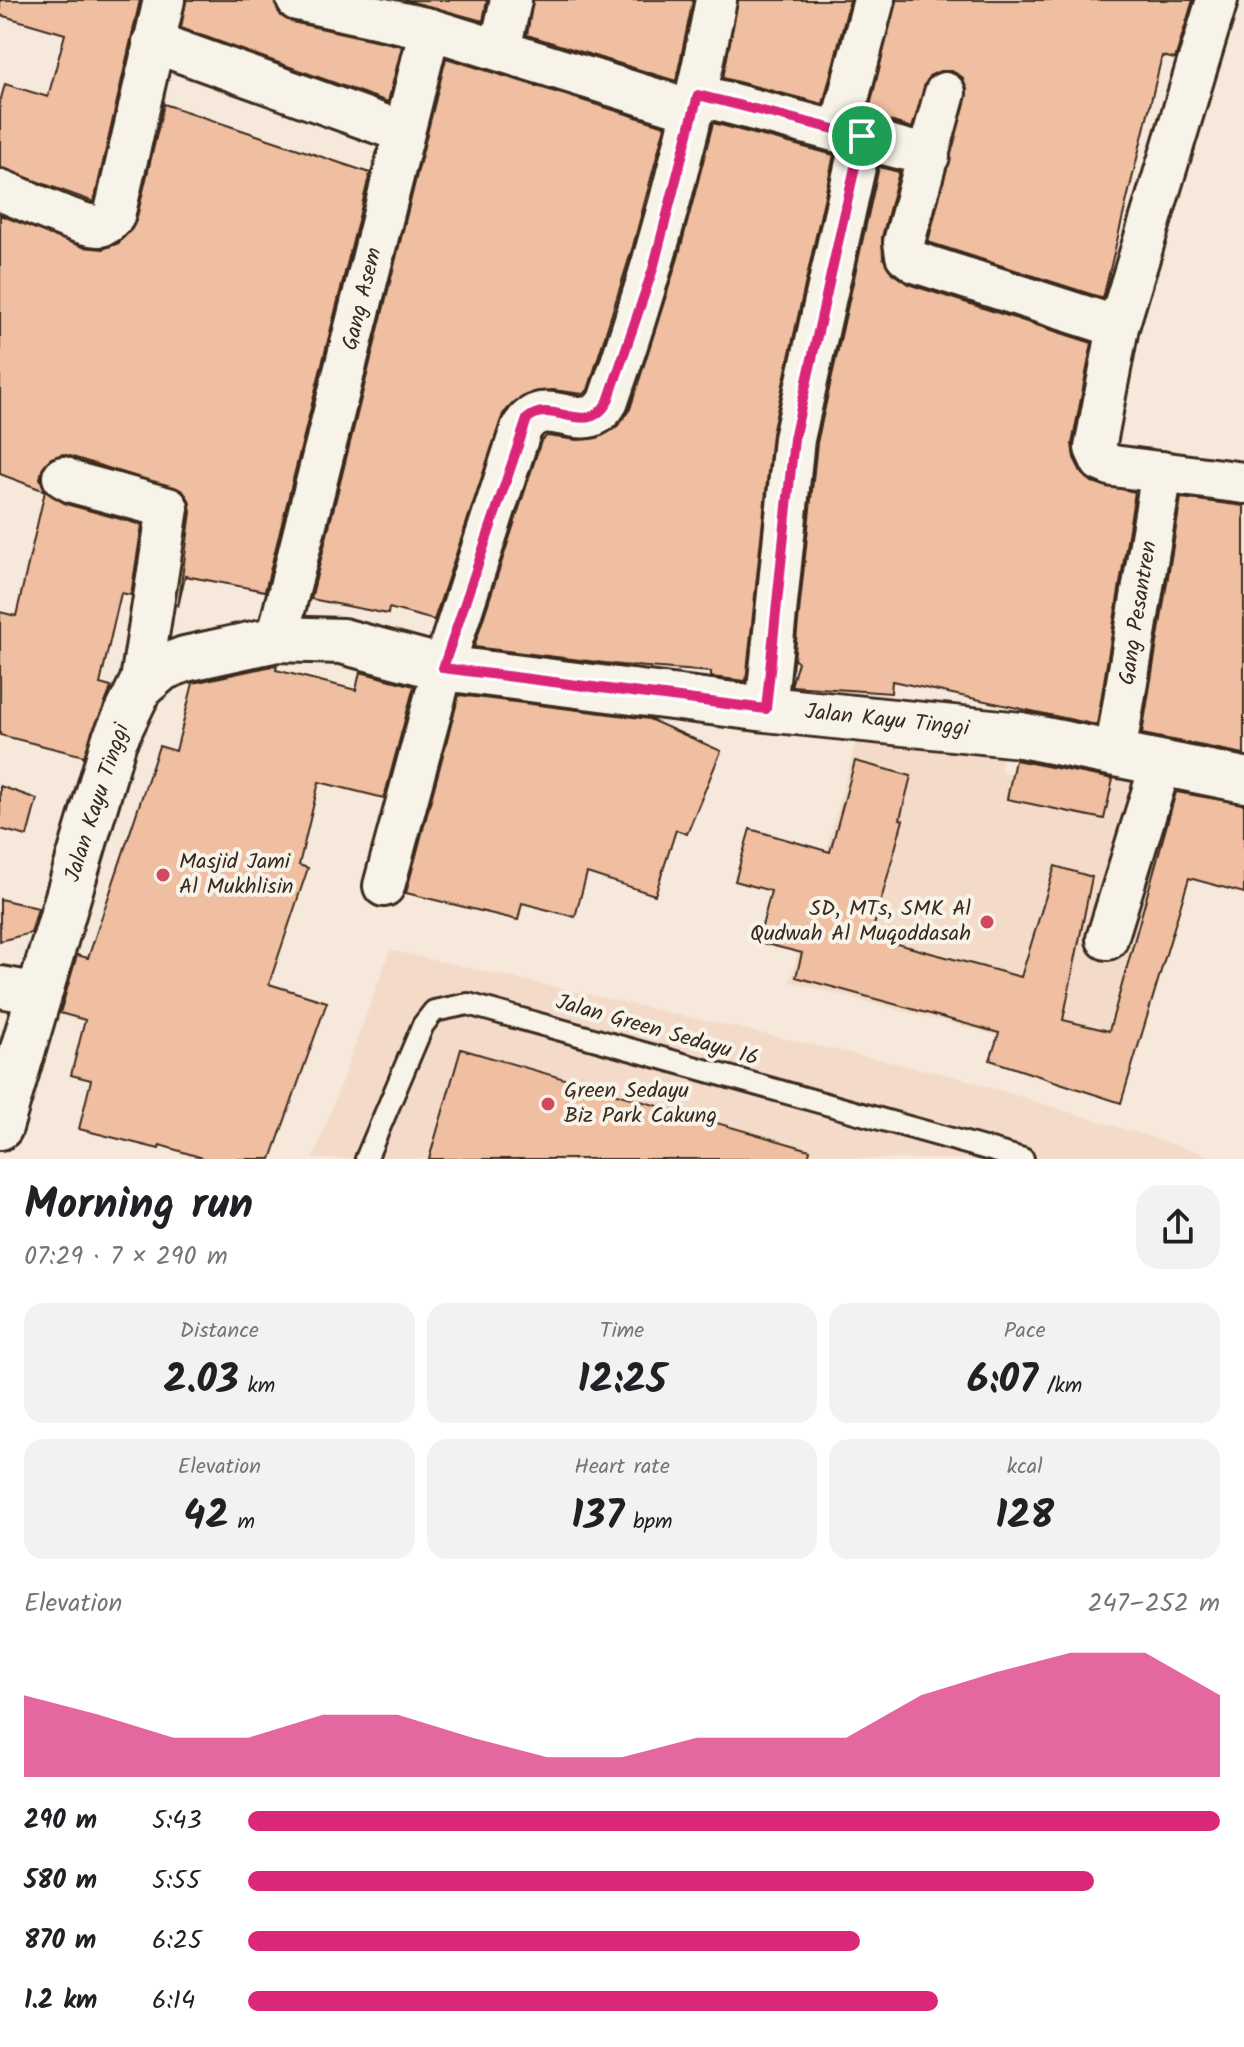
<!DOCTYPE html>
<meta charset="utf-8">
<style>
:root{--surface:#fff;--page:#f2f2f2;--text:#202124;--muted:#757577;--accent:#db2777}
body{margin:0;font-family:Kalam,sans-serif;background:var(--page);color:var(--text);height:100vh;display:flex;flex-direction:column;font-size:30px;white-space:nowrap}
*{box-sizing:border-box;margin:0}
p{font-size:26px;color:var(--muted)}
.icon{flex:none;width:44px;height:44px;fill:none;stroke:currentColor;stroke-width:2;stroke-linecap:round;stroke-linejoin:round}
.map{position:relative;height:1159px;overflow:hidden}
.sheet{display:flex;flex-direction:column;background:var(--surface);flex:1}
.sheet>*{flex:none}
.pin{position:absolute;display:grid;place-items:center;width:68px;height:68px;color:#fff;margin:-34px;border:4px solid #fff;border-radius:50%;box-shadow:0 2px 8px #0007}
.round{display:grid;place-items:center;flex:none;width:84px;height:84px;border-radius:24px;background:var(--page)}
.head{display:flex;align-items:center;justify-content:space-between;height:136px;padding:0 24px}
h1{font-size:44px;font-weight:800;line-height:60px}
.metrics{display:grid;grid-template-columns:repeat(3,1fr);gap:12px;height:136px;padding:8px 24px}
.metrics div{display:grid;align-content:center;border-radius:20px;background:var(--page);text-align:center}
.metrics b{font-size:40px;font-weight:800}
.metrics small{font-size:22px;font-weight:400}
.metrics p{font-size:22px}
.chart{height:224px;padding:16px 24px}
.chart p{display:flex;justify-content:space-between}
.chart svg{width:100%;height:144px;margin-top:8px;fill:var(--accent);opacity:.7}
ul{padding:0 24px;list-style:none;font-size:26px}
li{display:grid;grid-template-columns:128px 96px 1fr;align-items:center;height:60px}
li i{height:20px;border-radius:10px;background:var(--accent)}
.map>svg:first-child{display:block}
.built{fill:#f4dbc9}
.building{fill:#f0bea0;stroke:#3b2a1e;stroke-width:2}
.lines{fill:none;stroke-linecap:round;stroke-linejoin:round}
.service-casing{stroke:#3b2a1e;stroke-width:26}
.minor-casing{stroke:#3b2a1e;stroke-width:46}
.tertiary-casing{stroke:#3b2a1e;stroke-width:50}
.service{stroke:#f7f3e8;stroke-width:20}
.minor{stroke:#f7f3e8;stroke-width:40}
.tertiary{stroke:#f7f3e8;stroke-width:44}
.route-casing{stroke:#fff;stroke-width:16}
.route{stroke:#db2777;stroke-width:10}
.poi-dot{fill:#d1495b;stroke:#f7f3e8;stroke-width:3}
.labels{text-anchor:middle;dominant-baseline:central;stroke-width:8;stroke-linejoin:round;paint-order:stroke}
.street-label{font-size:22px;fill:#3b2a1e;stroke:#f7f3e8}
.poi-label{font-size:22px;fill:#3b2a1e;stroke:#f7f3e8;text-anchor:start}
</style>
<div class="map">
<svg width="1244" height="1159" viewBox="0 0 1244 1159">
<rect width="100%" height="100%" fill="#f6e8da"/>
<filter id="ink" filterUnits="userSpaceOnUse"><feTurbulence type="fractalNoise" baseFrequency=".0125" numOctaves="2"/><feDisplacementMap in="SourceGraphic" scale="16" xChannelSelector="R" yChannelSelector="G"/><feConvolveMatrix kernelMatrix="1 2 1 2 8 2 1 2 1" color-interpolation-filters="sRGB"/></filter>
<g filter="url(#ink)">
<path class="built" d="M869,694l142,16 -11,61 101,20 14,-68 98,24 -63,241 -30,85 -136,-41 -194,-50z
M390,950l567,127 263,82h-907z"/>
<path class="building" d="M0,0h140l-46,202 -94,-34v-66l5,-18 43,13 17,-63 -65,-19z
M186,0h89l6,16 11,6 110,24 -14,56 -207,-74z
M405,0h82l-4,21z
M533,0h160l-17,81 -149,-46z
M738,0h112l-27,104 -100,-26z
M896,0h297l-18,59 -13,-3 -59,242 -175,-56 39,-154 -5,-11 -10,-6h-12l-11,5 -17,52 -44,-14z
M446,58l219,68 -32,120 -45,144 -5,4 -30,-4 -20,2 -19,10 -11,12 -69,206 -45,-12 -1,6 -77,-15z
M164,104l206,69 -105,418 -80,-15 -7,31 13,-95 -2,-12 -6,-9 -120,-37 -12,4 -8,9 -3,11 5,13 -45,-17v-259l83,32 20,2 16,-6 17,-22z
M713,123l121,32 -62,279 -26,247 -35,-4v-5l-90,-7 -147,-18 67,-206 6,-5 30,4 20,-2 19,-10 14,-19 48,-151z
M879,167l20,5 -17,65 1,21 9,15 16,11 184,59 -20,101 2,14 7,14 11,10 43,10 -38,233 -205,-44 -1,12 -100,-7 7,-24 -4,-2 23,-217z
M45,491l21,13 76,21 -11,70 -10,-2 -21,91 11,3 -2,6 -25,63 -84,-21v-123l16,4z
M1181,498l63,8v248l-102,-20z
M277,665l-1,5 80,20 4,-18 54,14 -30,112 -65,-16 -20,83 9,3 -39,116 58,18 -56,157h-65l-46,-14 -1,4 -80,-20 12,-49 -20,-5 14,-55 -25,-7 17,-58 11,3 71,-212 17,5 17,-68z
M459,695l190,24 72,32 -34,83 -11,-4 -21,65 -68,-22 -12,44 -53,-14 -4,17 -112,-27z
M1015,760l98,19 -9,40 -97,-20z
M855,761l56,15 -11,43 3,1 -32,117 150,40 34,-111 37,11 -29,143 46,11 67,-239 68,12v89l-55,-15 -68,225 -131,-43 9,-27 -203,-56 6,-24 -44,-11 13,-51 -36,-10 15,-52 80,23z
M0,786l37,13 -10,37 -27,-7z
M0,899l38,9 -7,25 -31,8z
M461,1049l349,101 -2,9h-379z"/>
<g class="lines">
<g class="service-casing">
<path id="service" d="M366,1159l57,-134 11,-14 34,-7 555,155"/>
</g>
<g class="minor-casing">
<path id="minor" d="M297,0l133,29 264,82
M153,42l250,90
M500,49l11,-49
M945,93l-41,149 2,13 9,7 203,65 -23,121 6,13 12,5 131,17
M698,95l231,61
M840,130l34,-130
M0,190c21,8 79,36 98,36 8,0 12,-6 16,-10l50,-216
M1118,327l99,-327
M63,477l9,5 96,26 -28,179
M277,639l153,-610
M766,709l28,-270 68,-303
M1115,754l47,-282
M384,886l59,-218 78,-239c25,-42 63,14 87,-28 46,-132 82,-264 108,-401
M1107,939l54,-175
M0,987l40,7"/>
</g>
<g class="tertiary-casing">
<path id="tertiary" d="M0,1127l114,-386 26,-54 22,-19 23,-9 92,-20 65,2 101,27 323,41 255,26 223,45"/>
</g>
<use href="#service" class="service"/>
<use href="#minor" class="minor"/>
<use href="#tertiary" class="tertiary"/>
</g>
</g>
<g class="lines" filter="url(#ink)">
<g class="route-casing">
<path id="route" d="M698,95l164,41 -68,303 -28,270 -323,-41 84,-249c25,-23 59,21 81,-18l45,-132z"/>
</g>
<use href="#route" class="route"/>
</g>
<g class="poi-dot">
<circle cx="163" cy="875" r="8"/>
<circle cx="987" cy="922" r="8"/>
<circle cx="548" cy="1104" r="8"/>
</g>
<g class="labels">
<g class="street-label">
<text transform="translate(363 299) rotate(-76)">Gang Asem</text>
<text transform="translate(1139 613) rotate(-81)">Gang Pesantren</text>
<text transform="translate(887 721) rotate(6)">Jalan Kayu Tinggi</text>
<text transform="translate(98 803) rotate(-72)">Jalan Kayu Tinggi</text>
<text transform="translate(657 1031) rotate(16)">Jalan Green Sedayu 16</text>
</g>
<g class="poi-label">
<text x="179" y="862">Masjid Jami<tspan x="179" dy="25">Al Mukhlisin</tspan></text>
<text x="971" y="909" text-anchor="end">SD, MTs, SMK Al<tspan x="971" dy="25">Qudwah Al Muqoddasah</tspan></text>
<text x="564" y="1091">Green Sedayu<tspan x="564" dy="25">Biz Park Cakung</tspan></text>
</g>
</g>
</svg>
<div class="pin" style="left:862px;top:136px;background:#1e9e55"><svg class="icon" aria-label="arrive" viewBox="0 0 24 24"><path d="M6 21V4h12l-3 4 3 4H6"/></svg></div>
</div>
<section class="sheet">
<div class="head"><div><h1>Morning run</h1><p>07:29 · 7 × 290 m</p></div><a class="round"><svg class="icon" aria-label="share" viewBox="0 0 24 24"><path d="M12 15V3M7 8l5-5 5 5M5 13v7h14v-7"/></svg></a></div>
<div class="metrics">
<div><p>Distance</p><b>2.03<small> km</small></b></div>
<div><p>Time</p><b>12:25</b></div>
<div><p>Pace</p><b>6:07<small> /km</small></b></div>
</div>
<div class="metrics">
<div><p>Elevation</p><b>42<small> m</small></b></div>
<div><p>Heart rate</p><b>137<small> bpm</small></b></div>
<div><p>kcal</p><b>128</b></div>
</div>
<div class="chart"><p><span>Elevation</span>247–252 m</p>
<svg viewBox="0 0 160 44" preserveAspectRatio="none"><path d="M0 44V19L10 25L20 32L30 32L40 25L50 25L60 32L70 38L80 38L90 32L100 32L110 32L120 19L130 12L140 6L150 6L160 19V44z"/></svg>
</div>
<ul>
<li><b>290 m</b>5:43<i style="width:100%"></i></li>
<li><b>580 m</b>5:55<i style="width:87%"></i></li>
<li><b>870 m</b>6:25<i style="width:63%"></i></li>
<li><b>1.2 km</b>6:14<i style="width:71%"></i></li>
</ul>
</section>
